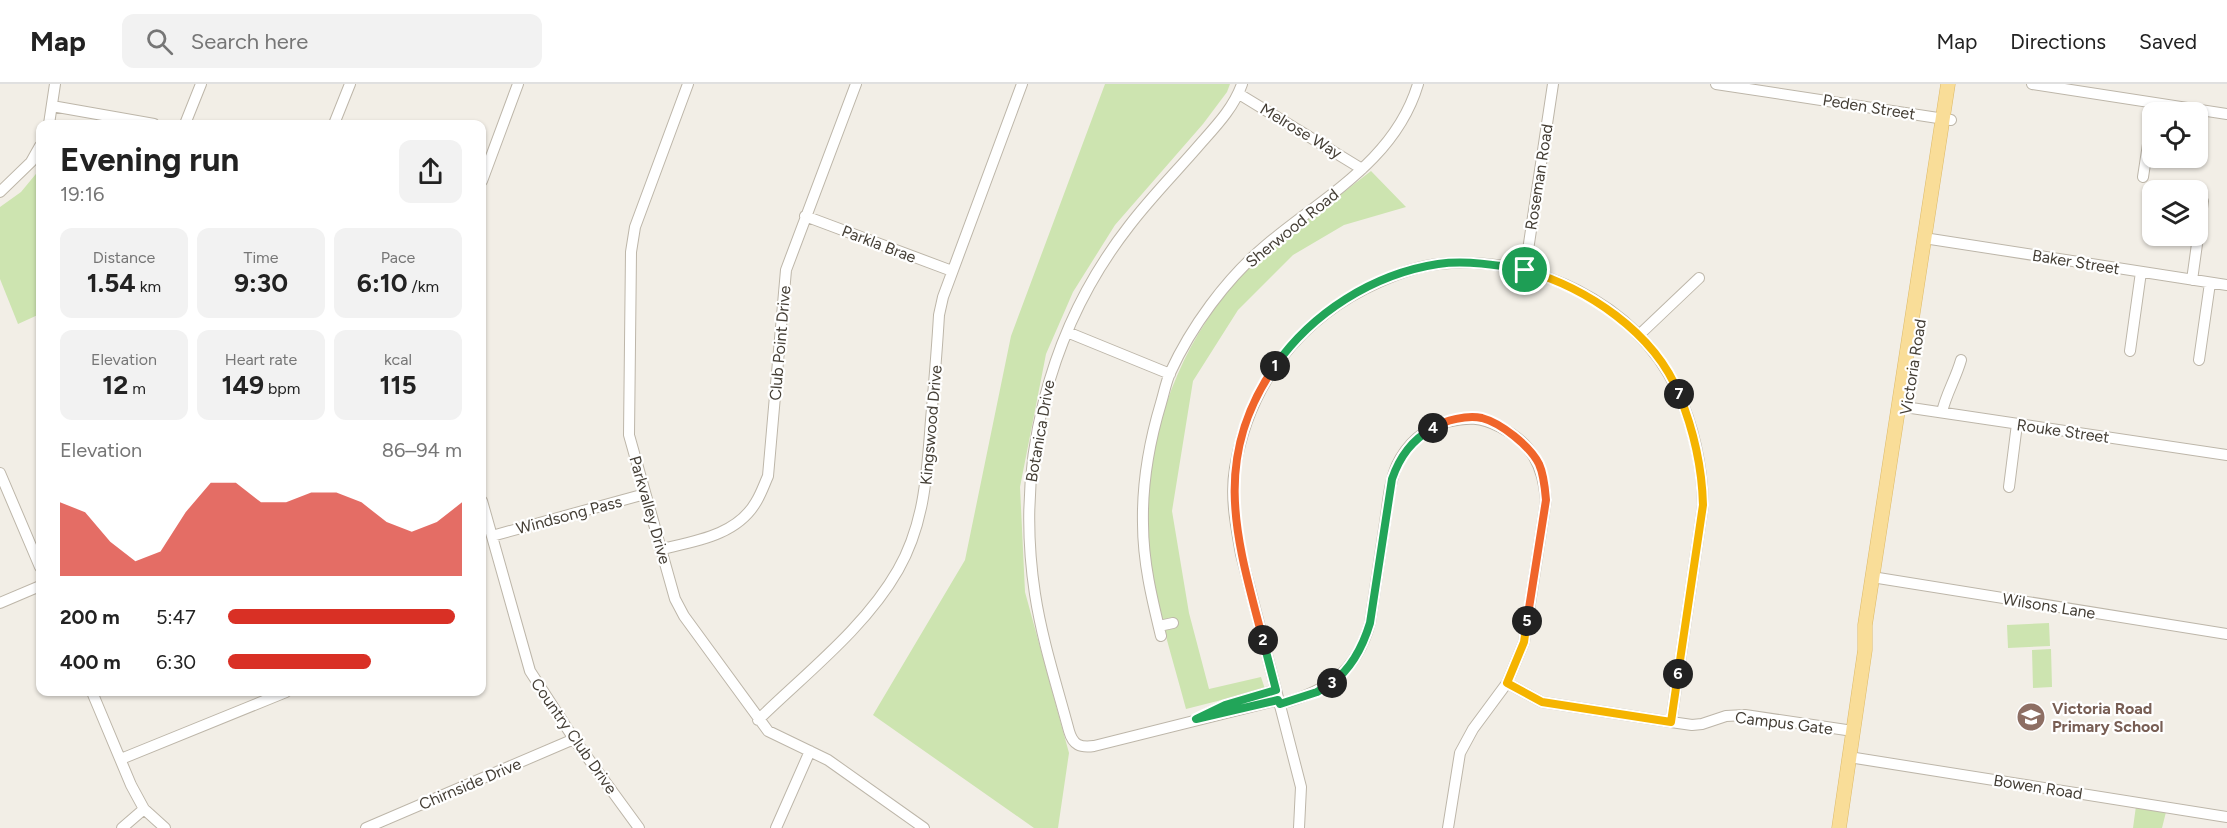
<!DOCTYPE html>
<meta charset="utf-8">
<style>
:root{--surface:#fff;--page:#f2f2f2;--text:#222;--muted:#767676;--line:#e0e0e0;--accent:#d93025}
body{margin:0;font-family:Figtree,sans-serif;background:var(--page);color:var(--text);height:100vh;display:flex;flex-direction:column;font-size:22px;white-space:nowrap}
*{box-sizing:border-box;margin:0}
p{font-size:20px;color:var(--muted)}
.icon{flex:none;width:33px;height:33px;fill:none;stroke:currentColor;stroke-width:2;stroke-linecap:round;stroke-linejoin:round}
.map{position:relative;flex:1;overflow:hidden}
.drawer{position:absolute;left:36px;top:36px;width:450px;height:576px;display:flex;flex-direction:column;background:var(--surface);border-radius:12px;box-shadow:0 2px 4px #0004}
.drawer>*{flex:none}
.controls{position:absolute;left:2142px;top:18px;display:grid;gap:12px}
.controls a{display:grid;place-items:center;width:66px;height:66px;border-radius:12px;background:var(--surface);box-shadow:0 2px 4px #0004;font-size:30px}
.pin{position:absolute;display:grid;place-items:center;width:51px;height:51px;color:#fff;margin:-26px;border:3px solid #fff;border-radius:50%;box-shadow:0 2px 6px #0007}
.km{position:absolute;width:30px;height:30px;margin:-15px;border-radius:50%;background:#222;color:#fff;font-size:16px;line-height:30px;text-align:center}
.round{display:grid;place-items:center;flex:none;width:63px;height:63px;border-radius:12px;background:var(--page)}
.head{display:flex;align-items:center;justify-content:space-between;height:102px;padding:0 24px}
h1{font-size:33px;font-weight:700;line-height:45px}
.figures{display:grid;grid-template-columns:repeat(3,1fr);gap:9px;height:102px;padding:6px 24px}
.figures div{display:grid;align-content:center;border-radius:12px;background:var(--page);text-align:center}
.figures b{font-size:26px;font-weight:700}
.figures small{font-size:16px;font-weight:400}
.figures p{font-size:16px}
.chart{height:168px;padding:12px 24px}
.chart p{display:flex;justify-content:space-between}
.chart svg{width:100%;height:108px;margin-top:6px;fill:var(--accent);opacity:.7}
ul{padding:0 24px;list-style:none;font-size:20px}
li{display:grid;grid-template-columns:96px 72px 1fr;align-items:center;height:45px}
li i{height:15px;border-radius:8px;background:var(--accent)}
header{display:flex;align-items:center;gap:36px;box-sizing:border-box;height:84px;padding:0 30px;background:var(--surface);border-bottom:2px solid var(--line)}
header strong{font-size:28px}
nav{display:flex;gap:33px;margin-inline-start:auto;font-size:21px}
.search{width:420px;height:54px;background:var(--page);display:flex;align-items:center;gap:15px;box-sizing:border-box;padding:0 21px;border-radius:12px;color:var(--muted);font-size:22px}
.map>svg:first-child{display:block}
.green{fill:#cde4b0}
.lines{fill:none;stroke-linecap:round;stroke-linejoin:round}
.minor-casing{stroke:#bdb6a9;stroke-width:12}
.major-casing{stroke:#ddba69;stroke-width:15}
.minor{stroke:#fff;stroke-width:10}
.major{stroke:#f9dd98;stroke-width:14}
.split-1-casing{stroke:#fff;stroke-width:12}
.split-2-casing{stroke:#fff;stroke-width:12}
.split-3-casing{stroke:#fff;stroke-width:12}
.split-4-casing{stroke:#fff;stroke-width:12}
.split-5-casing{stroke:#fff;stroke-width:12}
.split-6-casing{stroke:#fff;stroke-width:12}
.split-7-casing{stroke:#fff;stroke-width:12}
.split-8-casing{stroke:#fff;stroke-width:12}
.split-1{stroke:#22a559;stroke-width:8}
.split-2{stroke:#f0652b;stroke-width:8}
.split-3{stroke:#22a559;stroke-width:8}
.split-4{stroke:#22a559;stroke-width:8}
.split-5{stroke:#f0652b;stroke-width:8}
.split-6{stroke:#f5b400;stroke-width:8}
.split-7{stroke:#f5b400;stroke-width:8}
.split-8{stroke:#f5b400;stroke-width:8}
.labels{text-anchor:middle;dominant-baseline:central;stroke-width:4.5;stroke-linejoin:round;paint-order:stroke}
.street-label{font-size:16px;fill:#443e35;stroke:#fff}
.education-label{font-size:16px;font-weight:bold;fill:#785e54;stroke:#fff;text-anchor:start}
</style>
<header>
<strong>Map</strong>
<div class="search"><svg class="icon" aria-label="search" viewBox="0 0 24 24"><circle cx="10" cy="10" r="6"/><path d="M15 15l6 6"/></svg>Search here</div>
<nav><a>Map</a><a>Directions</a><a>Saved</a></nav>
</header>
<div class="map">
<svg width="2227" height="744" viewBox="0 0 2227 744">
<rect width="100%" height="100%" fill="#f2eee6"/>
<path class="green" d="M1105,0h125l-3,8 -24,32 -88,101 -42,67 -27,62 -26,133 5,105 44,161 -11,75h-24l-161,-113 92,-155 46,-224z
M40,85v67l-4,8 4,13v57l-22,10 -18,-45v-72l21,-15z
M1371,87l35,36 -62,18 -51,30 -55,55 -45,71 -21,130 17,102 20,76 52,-12 4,12 -79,20c-13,-50 -30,-100 -36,-150 -13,-97 21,-202 84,-275 39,-44 92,-77 137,-113z
M2049,539l1,23 -42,2 -1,-23z
M2051,565l1,38 -19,1 -1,-38z
M2136,722l30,6 -4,16h-29z"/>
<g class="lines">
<g class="minor-casing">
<path id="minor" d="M688,0l-53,143 -4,25 -2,183 46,164 9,17 84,115 60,29 96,68
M1242,0c-8,23 -25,41 -41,59 -24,28 -50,54 -72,83 -81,104 -114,238 -94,368 7,46 22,92 34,137 4,14 11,17 25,15l184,-46
M1716,0l235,36
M2032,0l195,30
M1239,10l123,75
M52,22l102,18
M49,40l6,-40
M185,40l16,-40
M334,40l16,-40
M2143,93l9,-59
M482,97l36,-97
M0,108l31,-30 9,-16
M805,132l147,55
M1924,154l303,47
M1525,186l28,-186
M2192,196l11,-79
M1067,248l103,42
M1639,251l60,-57
M2130,267l11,-79
M2199,276l11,-77
M1898,322l329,49
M1942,328c4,-18 14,-34 19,-52
M0,389l40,94
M2009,403l8,-63
M482,417l48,170 44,68 65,89
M492,452l153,-42
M662,465c34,-8 75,-14 94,-47 5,-8 8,-17 12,-26l18,-206 70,-186
M1872,493l355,57
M0,519l40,-17
M1159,542l14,-3
M1161,552c-9,-37 -18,-74 -18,-112 -1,-42 6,-81 18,-121 3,-10 5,-21 9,-30 21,-46 56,-94 95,-127 58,-49 130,-85 153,-162
M1507,599l35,19 129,20 21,3 10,-1 24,-8 19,-1 108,16
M92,608l39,93 13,24 21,19
M1280,620c47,-13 76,-31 90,-81 5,-33 10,-66 15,-100 3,-19 4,-40 12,-58 9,-20 28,-38 50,-43 22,-5 33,-5 53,5 32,16 43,39 46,73l-22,142 -17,41 -34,46 -13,24 -12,75
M1207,630l18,-9 51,-15
M758,636c47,-46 107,-92 140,-150 27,-47 29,-98 33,-150 3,-35 6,-70 8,-105l4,-18 79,-213
M1849,673l378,60
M121,675l165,-67
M122,744l22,-19
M366,744l208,-89
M776,744l34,-77
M1299,744l2,-41 -60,-233c-5,-28 -11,-57 -6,-86 14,-85 65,-151 144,-186 18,-8 39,-16 60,-18 93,-10 198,39 238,126 17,37 25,74 26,115l-32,217"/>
</g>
<g class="major-casing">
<path id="major" d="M1839,744l26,-178v-25l83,-541"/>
</g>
<use href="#minor" class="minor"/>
<use href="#major" class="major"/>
</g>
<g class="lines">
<g class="split-1-casing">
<path id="split-1" d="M1275,282c37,-53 98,-92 163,-102 28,-4 59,1 87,6"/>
</g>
<g class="split-2-casing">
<path id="split-2" d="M1263,556c-26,-100 -53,-180 12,-274"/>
</g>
<g class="split-3-casing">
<path id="split-3" d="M1263,556l13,50 -51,15 -29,14 82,-19 2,4 37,-12 15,-9"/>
</g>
<g class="split-4-casing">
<path id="split-4" d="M1332,599c20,-15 31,-37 38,-60l22,-144c8,-23 20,-39 41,-51"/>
</g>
<g class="split-5-casing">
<path id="split-5" d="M1433,344c12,-8 34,-13 49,-10 19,5 48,28 57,46 5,11 6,24 7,36l-19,121"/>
</g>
<g class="split-6-casing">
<path id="split-6" d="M1527,537l-3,21 -17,41 35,19 129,20 7,-48"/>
</g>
<g class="split-7-casing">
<path id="split-7" d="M1678,590l25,-169c-1,-40 -9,-74 -24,-111"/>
</g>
<g class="split-8-casing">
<path id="split-8" d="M1525,186c62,18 129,62 154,124"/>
</g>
<use href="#split-1" class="split-1"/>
<use href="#split-2" class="split-2"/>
<use href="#split-3" class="split-3"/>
<use href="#split-4" class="split-4"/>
<use href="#split-5" class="split-5"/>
<use href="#split-6" class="split-6"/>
<use href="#split-7" class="split-7"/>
<use href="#split-8" class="split-8"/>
</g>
<defs>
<g id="school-disc" transform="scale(1.5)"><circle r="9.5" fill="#8d6e63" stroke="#fff"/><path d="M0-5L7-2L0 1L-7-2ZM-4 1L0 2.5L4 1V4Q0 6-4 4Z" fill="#fff"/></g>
</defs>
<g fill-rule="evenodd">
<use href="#school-disc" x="2031" y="633"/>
</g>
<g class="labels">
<g class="street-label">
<text transform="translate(1869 23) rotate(9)">Peden Street</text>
<text transform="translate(1301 47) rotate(31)">Melrose Way</text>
<text transform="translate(1539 93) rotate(-81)">Roseman Road</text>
<text transform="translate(1292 144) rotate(-39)">Sherwood Road</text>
<text transform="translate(879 160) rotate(21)">Parkla Brae</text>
<text transform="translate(2076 178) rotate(9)">Baker Street</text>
<text transform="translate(780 259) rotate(-85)">Club Point Drive</text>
<text transform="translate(1913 283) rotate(-81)">Victoria Road</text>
<text transform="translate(931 341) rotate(-85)">Kingswood Drive</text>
<text transform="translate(1040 347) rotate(-80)">Botanica Drive</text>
<text transform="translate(2063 347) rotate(8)">Rouke Street</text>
<text transform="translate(650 426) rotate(74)">Parkvalley Drive</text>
<text transform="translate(569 431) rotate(-15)">Windsong Pass</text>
<text transform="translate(2049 522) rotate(9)">Wilsons Lane</text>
<text transform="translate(1784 639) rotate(7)">Campus Gate</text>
<text transform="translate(574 652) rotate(55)">Country Club Drive</text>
<text transform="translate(470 700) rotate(-23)">Chirnside Drive</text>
<text transform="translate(2038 703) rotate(9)">Bowen Road</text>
</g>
<g class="education-label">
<text x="2052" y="624">Victoria Road<tspan x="2052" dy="18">Primary School</tspan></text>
</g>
</g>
</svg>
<div class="controls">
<a><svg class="icon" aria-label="locate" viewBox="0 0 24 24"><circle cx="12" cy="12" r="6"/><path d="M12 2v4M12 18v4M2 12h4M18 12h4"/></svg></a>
<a><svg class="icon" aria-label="layers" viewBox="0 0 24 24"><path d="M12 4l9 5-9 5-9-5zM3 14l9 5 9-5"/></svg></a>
</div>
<div class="pin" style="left:1525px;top:186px;background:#1e9e55"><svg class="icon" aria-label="arrive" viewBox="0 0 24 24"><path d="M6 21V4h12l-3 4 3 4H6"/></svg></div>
<b class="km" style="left:1275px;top:282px">1</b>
<b class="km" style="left:1263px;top:556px">2</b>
<b class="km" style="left:1332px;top:599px">3</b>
<b class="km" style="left:1433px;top:344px">4</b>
<b class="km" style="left:1527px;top:537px">5</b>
<b class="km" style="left:1678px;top:590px">6</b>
<b class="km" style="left:1679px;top:310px">7</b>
<section class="drawer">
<div class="head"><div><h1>Evening run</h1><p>19:16</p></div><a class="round"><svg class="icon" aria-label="share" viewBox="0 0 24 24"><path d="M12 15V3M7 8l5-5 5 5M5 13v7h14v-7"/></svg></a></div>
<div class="figures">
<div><p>Distance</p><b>1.54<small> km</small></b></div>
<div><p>Time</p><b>9:30</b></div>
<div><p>Pace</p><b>6:10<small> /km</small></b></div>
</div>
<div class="figures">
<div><p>Elevation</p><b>12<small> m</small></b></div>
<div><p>Heart rate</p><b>149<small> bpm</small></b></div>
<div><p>kcal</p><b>115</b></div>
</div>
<div class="chart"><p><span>Elevation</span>86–94 m</p>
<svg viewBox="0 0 160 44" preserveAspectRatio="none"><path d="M0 44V14L10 18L20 30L30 38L40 34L50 18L60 6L70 6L80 14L90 14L100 10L110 10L120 14L130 22L140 26L150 22L160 14V44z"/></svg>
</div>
<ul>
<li><b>200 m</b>5:47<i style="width:97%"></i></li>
<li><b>400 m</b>6:30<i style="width:61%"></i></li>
</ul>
</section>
</div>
